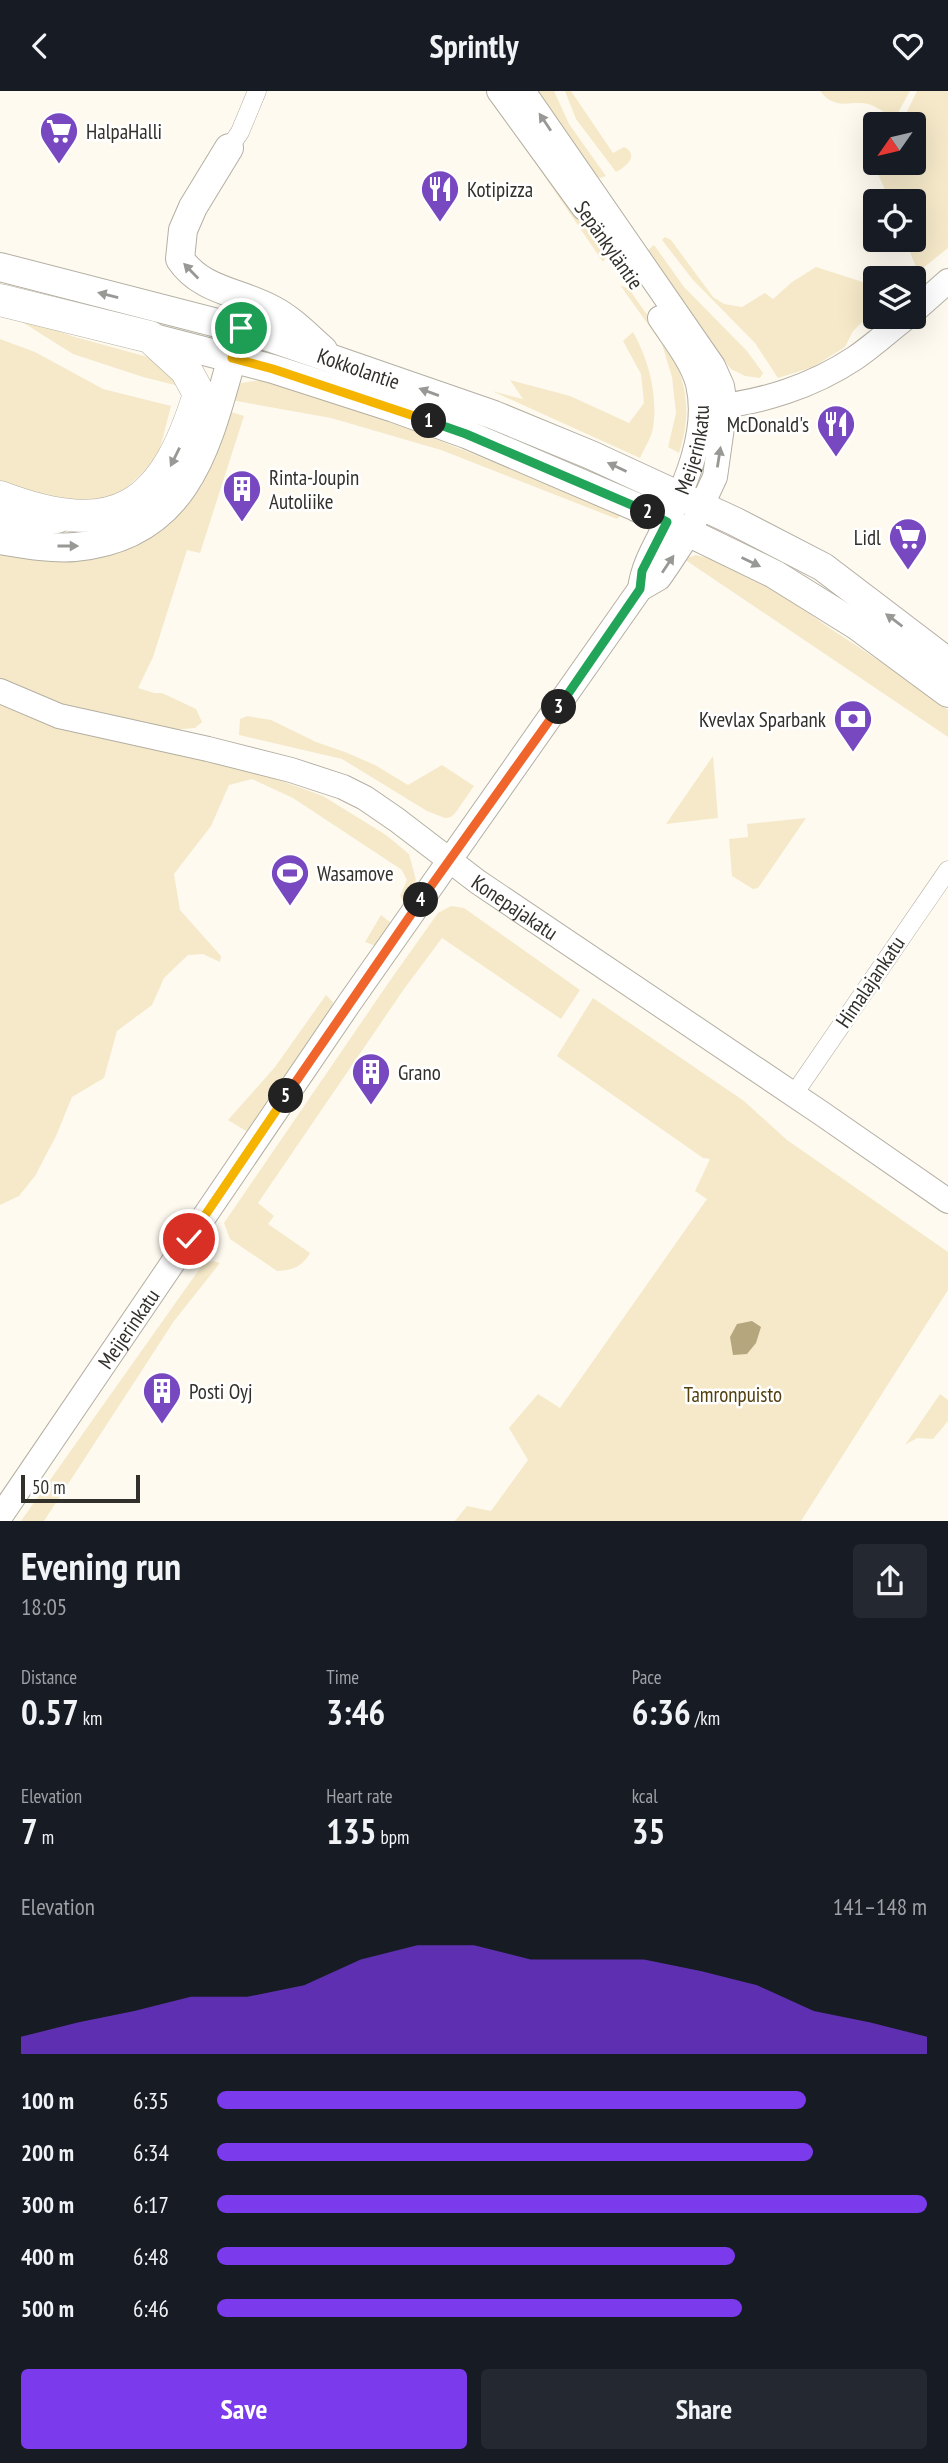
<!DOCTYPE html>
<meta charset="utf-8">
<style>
:root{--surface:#171b24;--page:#242831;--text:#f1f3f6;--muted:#9ea1a6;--accent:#7c3aed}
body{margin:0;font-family:"PT Sans Narrow",sans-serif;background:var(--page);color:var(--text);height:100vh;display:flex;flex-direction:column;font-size:26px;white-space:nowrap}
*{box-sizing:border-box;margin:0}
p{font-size:23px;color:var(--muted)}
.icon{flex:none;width:38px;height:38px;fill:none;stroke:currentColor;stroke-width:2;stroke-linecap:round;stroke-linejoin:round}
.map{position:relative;height:1430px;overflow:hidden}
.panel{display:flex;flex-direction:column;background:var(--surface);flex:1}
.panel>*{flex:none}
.needle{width:46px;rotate:236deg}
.buttons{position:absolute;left:863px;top:21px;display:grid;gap:14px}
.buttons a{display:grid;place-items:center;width:63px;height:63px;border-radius:7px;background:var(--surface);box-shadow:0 7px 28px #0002;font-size:35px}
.scale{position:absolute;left:21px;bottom:18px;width:119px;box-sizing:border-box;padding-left:7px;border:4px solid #32302b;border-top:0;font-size:19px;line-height:24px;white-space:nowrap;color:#32302b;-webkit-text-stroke:5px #fff;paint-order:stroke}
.pin{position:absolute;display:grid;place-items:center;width:60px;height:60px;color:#fff;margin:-30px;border:4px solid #fff;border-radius:50%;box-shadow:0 2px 7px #0007}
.km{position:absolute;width:35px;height:35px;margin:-18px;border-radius:50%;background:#222;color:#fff;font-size:19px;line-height:35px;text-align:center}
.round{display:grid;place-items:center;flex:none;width:74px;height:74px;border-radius:7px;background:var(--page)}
.summary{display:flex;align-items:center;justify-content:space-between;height:119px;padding:0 21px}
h1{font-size:38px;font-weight:600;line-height:52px}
.figures{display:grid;grid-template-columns:repeat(3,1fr);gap:10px;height:119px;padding:7px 21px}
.figures div{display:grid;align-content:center}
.figures b{font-size:35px;font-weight:600}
.figures small{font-size:19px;font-weight:400}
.figures p{font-size:19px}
.chart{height:196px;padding:14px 21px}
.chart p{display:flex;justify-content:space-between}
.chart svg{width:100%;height:126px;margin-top:7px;fill:var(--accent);opacity:.7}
.cta{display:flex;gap:14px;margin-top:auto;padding:14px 21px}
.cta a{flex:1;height:80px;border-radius:7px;background:var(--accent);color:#fff;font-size:28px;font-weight:600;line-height:80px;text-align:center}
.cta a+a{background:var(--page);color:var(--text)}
ul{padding:0 21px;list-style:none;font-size:23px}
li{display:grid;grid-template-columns:112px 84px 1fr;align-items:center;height:52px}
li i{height:18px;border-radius:9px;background:var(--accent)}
header{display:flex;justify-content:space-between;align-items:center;height:91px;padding:0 21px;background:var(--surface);font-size:32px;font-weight:600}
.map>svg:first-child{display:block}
.green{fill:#f5e9c9}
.water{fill:#b6a67e}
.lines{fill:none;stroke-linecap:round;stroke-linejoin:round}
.street-casing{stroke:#b4afa2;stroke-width:19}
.secondary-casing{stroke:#b4afa2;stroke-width:26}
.primary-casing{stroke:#b4afa2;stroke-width:30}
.highway-casing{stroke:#b4afa2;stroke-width:33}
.street{stroke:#fff;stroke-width:18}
.secondary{stroke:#fff;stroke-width:24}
.primary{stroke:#fff;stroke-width:28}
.highway{stroke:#fff;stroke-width:32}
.oneway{fill:#989895}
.split-1-casing{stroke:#fff;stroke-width:14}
.split-2-casing{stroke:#fff;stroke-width:14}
.split-3-casing{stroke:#fff;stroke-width:14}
.split-4-casing{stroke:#fff;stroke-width:14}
.split-5-casing{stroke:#fff;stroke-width:14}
.split-6-casing{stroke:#fff;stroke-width:14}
.split-1{stroke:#f5b400;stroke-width:9}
.split-2{stroke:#22a559;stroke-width:9}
.split-3{stroke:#22a559;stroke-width:9}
.split-4{stroke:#f0652b;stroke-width:9}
.split-5{stroke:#f0652b;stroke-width:9}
.split-6{stroke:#f5b400;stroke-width:9}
.labels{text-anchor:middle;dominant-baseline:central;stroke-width:5;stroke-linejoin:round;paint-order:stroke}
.poi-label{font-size:21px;fill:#32302b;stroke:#fff;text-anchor:start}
.street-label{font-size:21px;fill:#32302b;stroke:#fff}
.park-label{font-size:21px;fill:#513f0c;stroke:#fff}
</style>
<header><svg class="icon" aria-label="back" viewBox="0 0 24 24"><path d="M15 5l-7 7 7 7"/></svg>Sprintly<svg class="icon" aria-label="heart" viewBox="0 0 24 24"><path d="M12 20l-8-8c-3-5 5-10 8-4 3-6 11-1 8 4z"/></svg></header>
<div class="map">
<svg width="948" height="1431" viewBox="0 0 948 1431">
<rect width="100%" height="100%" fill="#fefaf0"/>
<path class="green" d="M531,0h23l15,33 37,52 -6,2 -8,-5z
M565,0h6l42,62 11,-6c16,8 2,20 -8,25l-40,-53z
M820,0h90l-16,29c-6,-5 -15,-12 -23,-15 -18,-7 -34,8 -51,-14z
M917,0h31v157l-30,24 -13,-32h9v-39h-24l-12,-27 5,-11h31v-39h-13z
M507,21l99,145 -3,5 -99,-145z
M665,146l6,3 42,57 11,7 18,3 23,-14 8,6 19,-17 24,-15 59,19v24l-22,21 -8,16 -32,20 -35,11 -23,-35 -62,-63 -31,-40z
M654,154l30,42 63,64 16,22 -3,5 -15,-2 -14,-7 -17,-20 -66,-92v-7z
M620,194l9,4c38,55 73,94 50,164l-11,-6 8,-34 -4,-36 -10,-33z
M11,224l64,22 80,22 28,28 -40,-10 -70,-23z
M633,241c16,28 25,64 20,96 -2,10 -9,21 -13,30l-148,-67 31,8 -13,-19 60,16 59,27 15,-20 -3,-29 -18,-33z
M0,248l35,13 68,37 68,17 -14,54 -31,28 -27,16 -99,-14z
M261,289l21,5 139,48 201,81 -5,5 -176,-69 -110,-32 -100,-18 10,-17z
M231,321l13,4 -44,137 -13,-3 -34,107 -15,31 16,5h8l34,16 6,13 -7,6 -24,2 -101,-20 -70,-29v-129h109l28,-7 29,-19 21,-23z
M696,464c50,12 99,49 141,78 38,25 76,49 111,77v27l-264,-178z
M0,612l49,21 208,48 66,24 63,39 23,19 7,26 -6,20 -5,3 -5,-7 7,-16 -5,-10 -109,-72 -41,-19 -23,6 -18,41 -37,48 6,36 41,46 -1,6 -17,-8 -15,1 -24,23 -12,27 -35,26 -13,47 -32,19 -16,39 -21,40 -16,20 -19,9z
M247,625l24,4 45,22 29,10 30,13 33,20 34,-20 32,21 -18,26 -5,5 -6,1 -18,-7 -85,-52 -103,-24 1,-16z
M713,665l5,62 -52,6z
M806,727l-48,70 -5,1 -21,-13 -3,-37 19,-2 -1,-13z
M451,815l13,2 116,82 -19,29 -119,-81 -38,51 -146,214 16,13 -6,8 42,29c-8,14 -17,17 -33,18l-47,-32 -6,-16 165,-241 49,-69z
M381,824l10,8 -15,23 -11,-4z
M326,904l7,7 -3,18 -75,106 -9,5 -18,-11 47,-53z
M593,907l151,103 43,39 161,112v38l-147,231 -347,1 13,-16 24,5 37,-51 -19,-32 29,-34 22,14 147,-209 -12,-8 15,-32 -7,-1 -146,-102z
M213,1170l7,2 -46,58 -130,200h-23l182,-257z
M940,1303l8,6v21l-15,18 -16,-1 -12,7z"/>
<path class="water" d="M752,1230l9,6 -5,16 -9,11 -14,1 -3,-18 7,-13z"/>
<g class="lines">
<g class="street-casing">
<path id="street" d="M229,57l11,-16 17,-41
M794,1003l154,-224"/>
</g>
<g class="secondary-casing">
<g id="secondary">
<path d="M499,0l85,117"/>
<path d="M914,220l34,-30"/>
<path d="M711,316c50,-4 102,-21 144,-49 18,-12 35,-28 52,-41"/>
<path id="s1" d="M640,498c3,-24 15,-43 26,-65 20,-41 43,-93 32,-140 -6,-23 -25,-46 -38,-66"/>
<path id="s2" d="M0,600l59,25 149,33 83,21 52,17 22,11 32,22 81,62 343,231 127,88"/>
<path id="s3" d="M0,1426l350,-515 290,-413 19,-11 9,-13 21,-32 26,-56 10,-71 -3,-20 -9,-20 -190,-275"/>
</g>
</g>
<g class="primary-casing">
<g id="primary">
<path d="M229,57l-36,59 -10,23 -3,29c21,32 61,33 93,51 19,10 34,26 50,40"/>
<path id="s4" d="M0,176l260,67 234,81 97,40 143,66 89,46 125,95"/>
<path d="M150,246l123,32 121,39 72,26 168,72 140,68 82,51 92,68"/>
<path d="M0,427l44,3 13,-2"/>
<path d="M0,449c24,4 51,9 75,7 119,-11 134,-111 162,-207"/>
</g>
</g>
<g class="highway-casing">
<path id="highway" d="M0,209l150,37 36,33 13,24c-35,114 -83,147 -199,103"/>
</g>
<use href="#street" class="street"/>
<use href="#secondary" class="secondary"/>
<use href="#primary" class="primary"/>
<use href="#highway" class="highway"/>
</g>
<defs><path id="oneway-solid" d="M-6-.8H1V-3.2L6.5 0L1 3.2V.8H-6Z" transform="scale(1.75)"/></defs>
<g class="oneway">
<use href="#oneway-solid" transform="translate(545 31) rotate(-124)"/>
<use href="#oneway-solid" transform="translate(191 180) rotate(-134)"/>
<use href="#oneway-solid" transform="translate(108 204) rotate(-166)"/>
<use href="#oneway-solid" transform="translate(429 301) rotate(-160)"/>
<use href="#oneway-solid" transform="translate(175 366) rotate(116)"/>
<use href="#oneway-solid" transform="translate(719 366) rotate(-81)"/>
<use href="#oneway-solid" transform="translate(617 376) rotate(-155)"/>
<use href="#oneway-solid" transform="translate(68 455)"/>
<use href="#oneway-solid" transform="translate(751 471) rotate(26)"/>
<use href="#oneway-solid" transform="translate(668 473) rotate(-56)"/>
<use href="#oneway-solid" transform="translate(894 529) rotate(-143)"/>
</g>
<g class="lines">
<g class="split-1-casing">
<path id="split-1" d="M241,237l-9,30 41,11 156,52"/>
</g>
<g class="split-2-casing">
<path id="split-2" d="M429,330l37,13 182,78"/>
</g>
<g class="split-3-casing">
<path id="split-3" d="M559,616l81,-118 2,-18 25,-49 -19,-10"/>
</g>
<g class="split-4-casing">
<path id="split-4" d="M421,809l138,-193"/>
</g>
<g class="split-5-casing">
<path id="split-5" d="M286,1005l135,-196"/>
</g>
<g class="split-6-casing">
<path id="split-6" d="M189,1148l97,-143"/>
</g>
<use href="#split-1" class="split-1"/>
<use href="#split-2" class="split-2"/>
<use href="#split-3" class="split-3"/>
<use href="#split-4" class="split-4"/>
<use href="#split-5" class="split-5"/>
<use href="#split-6" class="split-6"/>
</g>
<defs>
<g id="supermarket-pin" transform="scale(2.0125)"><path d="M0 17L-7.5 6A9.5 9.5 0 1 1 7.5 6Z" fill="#7748bf" stroke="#fff"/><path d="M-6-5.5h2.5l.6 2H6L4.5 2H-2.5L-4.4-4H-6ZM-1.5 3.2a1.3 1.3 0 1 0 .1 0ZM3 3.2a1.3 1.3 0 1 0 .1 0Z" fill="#fff"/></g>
<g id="restaurant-pin" transform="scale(2.0125)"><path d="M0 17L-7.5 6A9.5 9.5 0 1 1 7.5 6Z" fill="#7748bf" stroke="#fff"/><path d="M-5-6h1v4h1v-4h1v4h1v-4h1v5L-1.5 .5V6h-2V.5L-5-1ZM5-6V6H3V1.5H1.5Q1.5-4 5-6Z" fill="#fff"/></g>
<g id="building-pin" transform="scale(2.0125)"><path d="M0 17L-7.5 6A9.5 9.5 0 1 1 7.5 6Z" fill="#7748bf" stroke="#fff"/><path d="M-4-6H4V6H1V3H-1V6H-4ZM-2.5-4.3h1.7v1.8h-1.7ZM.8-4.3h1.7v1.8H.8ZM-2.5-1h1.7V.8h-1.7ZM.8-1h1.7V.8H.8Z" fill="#fff"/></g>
<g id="bank-pin" transform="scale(2.0125)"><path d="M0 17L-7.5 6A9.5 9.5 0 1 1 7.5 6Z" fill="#7748bf" stroke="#fff"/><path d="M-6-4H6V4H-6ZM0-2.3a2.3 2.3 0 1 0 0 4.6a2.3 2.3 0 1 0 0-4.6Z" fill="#fff"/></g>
<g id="stadium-pin" transform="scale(2.0125)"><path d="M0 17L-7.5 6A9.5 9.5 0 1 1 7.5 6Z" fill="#7748bf" stroke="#fff"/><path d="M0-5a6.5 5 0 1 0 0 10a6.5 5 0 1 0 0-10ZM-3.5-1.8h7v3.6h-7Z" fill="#fff"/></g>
</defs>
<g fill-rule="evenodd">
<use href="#supermarket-pin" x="59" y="40"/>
<use href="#restaurant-pin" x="440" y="98"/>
<use href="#restaurant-pin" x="836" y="333"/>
<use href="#building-pin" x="242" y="398"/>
<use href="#supermarket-pin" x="908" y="446"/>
<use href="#bank-pin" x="853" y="628"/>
<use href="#stadium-pin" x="290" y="782"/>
<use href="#building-pin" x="371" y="981"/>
<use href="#building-pin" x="162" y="1300"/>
</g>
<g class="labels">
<g class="poi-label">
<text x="86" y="40">HalpaHalli</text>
<text x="467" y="98">Kotipizza</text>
<text x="809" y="333" text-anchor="end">McDonald's</text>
<text x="269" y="386">Rinta-Joupin<tspan x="269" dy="24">Autoliike</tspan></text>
<text x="881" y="446" text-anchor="end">Lidl</text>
<text x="826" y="628" text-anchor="end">Kvevlax Sparbank</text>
<text x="317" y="782">Wasamove</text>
<text x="398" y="981">Grano</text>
<text x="189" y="1300">Posti Oyj</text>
</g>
<g class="street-label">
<text transform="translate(609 154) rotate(55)">Sepänkyläntie</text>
<text stroke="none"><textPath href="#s4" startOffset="373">Kokkolantie</textPath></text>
<text stroke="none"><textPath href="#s1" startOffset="150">Meijerinkatu</textPath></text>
<text stroke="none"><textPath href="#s2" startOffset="567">Konepajakatu</textPath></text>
<text transform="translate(870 891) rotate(-56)">Himalajankatu</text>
<text stroke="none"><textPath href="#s3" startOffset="228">Meijerinkatu</textPath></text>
</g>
<g class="park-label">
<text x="733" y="1303">Tamronpuisto</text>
</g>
</g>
</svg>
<div class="buttons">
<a><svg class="needle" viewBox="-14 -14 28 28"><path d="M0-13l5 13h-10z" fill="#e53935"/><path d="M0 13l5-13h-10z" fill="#9ea1a6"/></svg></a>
<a><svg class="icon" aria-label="locate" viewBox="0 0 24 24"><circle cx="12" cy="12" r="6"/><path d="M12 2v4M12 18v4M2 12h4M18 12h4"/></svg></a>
<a><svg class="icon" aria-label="layers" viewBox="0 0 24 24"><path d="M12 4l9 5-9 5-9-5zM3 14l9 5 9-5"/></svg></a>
</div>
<div class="scale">50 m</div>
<div class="pin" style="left:241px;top:237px;background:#1e9e55"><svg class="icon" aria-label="arrive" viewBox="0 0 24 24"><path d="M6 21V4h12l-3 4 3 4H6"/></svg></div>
<div class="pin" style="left:189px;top:1148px;background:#d93025"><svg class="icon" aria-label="check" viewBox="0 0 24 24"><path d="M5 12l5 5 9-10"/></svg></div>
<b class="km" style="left:429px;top:330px">1</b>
<b class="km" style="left:648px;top:421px">2</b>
<b class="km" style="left:559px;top:616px">3</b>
<b class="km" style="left:421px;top:809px">4</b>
<b class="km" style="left:286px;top:1005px">5</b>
</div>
<section class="panel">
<div class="summary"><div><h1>Evening run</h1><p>18:05</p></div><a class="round"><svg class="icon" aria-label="share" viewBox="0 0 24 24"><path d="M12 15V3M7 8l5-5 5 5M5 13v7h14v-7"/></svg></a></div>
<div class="figures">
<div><p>Distance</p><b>0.57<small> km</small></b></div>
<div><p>Time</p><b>3:46</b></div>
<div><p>Pace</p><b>6:36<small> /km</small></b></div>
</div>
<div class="figures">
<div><p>Elevation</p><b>7<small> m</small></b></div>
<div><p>Heart rate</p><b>135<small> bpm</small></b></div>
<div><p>kcal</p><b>35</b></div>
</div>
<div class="chart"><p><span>Elevation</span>141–148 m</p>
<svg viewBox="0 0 160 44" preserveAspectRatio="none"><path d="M0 44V38L10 33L20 29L30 24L40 24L50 20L60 11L70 6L80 6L90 11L100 11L110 11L120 15L130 20L140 29L150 33L160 38V44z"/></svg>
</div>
<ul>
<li><b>100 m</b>6:35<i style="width:83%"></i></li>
<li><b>200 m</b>6:34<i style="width:84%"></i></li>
<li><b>300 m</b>6:17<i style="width:100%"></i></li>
<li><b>400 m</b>6:48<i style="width:73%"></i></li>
<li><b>500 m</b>6:46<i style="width:74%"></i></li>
</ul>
<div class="cta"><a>Save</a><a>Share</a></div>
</section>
